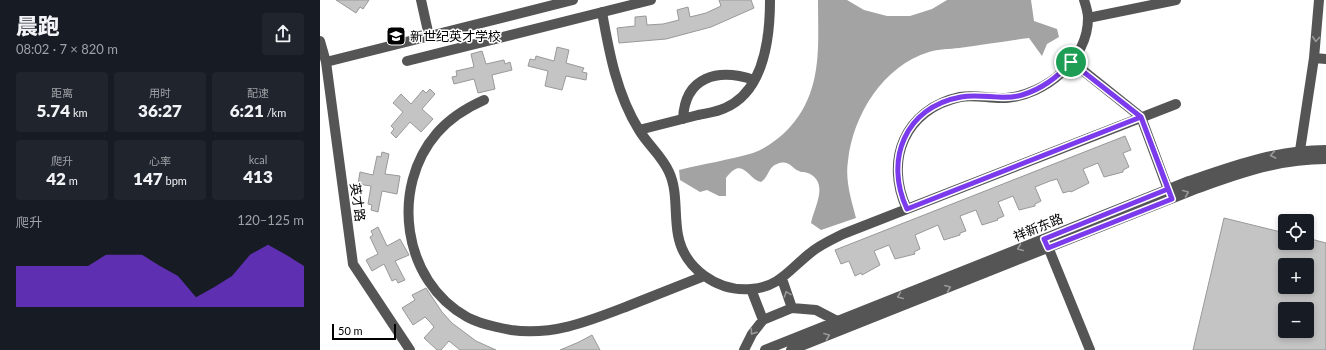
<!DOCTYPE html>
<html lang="zh">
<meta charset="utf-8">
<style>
:root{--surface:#171b24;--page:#20242c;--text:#f1f3f6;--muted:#9ea1a6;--accent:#7c3aed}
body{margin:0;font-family:Lato,"Noto Sans SC",sans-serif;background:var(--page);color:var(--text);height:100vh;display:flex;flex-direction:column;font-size:15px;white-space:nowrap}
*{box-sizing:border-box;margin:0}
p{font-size:13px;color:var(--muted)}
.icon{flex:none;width:22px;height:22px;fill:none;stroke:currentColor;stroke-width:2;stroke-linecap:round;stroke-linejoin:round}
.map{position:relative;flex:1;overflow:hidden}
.details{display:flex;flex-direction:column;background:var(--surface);width:320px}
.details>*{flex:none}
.buttons{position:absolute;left:958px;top:214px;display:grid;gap:8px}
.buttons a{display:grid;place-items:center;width:36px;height:36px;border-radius:4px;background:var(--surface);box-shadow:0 2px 6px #0003;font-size:20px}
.scale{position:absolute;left:12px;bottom:10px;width:64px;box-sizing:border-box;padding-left:4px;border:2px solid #000;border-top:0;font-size:11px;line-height:14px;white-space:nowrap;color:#000;-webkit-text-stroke:3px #fff;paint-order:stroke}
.pin{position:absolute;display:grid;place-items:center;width:34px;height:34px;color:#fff;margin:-17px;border:2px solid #fff;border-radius:50%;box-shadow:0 1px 4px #0007}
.round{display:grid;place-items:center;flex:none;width:42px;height:42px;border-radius:4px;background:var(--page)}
.head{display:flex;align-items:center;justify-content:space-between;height:68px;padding:0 16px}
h1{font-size:22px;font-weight:800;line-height:30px}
.figures{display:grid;grid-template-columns:repeat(3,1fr);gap:6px;height:68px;padding:4px 16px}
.figures div{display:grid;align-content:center;border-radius:4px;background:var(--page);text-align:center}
.figures b{font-size:17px;font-weight:800}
.figures small{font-size:11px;font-weight:400}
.figures p{font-size:11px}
.chart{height:112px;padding:8px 16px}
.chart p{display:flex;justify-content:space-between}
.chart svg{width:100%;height:72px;margin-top:4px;fill:var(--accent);opacity:.7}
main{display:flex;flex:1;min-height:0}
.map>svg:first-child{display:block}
.water{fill:#a3a3a3}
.building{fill:#c4c4c4;stroke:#999;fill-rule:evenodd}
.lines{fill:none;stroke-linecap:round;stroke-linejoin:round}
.minor{stroke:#555;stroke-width:10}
.oneway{stroke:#999}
.route-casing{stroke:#fff;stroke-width:8}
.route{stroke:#7c3aed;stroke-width:5}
.labels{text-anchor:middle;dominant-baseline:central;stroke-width:3;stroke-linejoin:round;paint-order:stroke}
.poi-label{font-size:13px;fill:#000;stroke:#fff;text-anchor:start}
.street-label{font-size:13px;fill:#000;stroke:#fff}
</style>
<main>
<section class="details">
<div class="head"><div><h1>晨跑</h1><p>08:02 · 7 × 820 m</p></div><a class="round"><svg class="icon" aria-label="share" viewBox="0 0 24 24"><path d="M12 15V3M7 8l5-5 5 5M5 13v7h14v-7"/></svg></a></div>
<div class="figures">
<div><p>距离</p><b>5.74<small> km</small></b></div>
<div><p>用时</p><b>36:27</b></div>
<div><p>配速</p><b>6:21<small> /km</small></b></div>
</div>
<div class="figures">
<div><p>爬升</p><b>42<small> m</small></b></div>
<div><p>心率</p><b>147<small> bpm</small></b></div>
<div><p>kcal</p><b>413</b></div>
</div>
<div class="chart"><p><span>爬升</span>120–125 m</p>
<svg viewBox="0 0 160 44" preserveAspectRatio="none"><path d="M0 44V19L10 19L20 19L30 19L40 19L50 12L60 12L70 12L80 19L90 25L100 38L110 32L120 25L130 12L140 6L150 12L160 19V44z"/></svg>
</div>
</section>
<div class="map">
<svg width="1006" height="350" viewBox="0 0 1006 350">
<rect width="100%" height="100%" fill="#fff"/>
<path class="water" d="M498,0h29l17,10 23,6h23l22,-7 15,-9h84l3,21 23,8 2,8 -12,7 -5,12 -13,-18c-23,3 -47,7 -70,10 -9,1 -21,1 -30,4 -46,14 -76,63 -81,109 -3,19 3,38 8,57l-35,12 -10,-7c3,-16 19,-40 -3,-50 -3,-1 -6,0 -9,-2 -8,-3 -10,-12 -22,-7 -9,3 -8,13 -16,18 -13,-2 -18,-27 -35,-4v18h-7l-12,-6 -7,2 -20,-12 -1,-10c24,-6 50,-10 74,-17 14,-5 28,-16 37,-26 33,-37 28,-81 28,-127z"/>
<path class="building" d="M16,0h33l-6,9 -3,-2 -4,6z
M399,0h32l3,8 -43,19 -45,12 -47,4 -2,-15 18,-2v-9l11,-1 1,9 16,-1 16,-4 -2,-10 11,-3 2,10 16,-4 15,-7z
M237,47l12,3 -3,13 18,5 -2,4 5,1 -1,7 -20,-4 -4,14 -17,-4 3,-15 -20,-5 2,-7 5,1 1,-4 18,5z
M162,51l4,13 18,-4 1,4 5,-2 2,8 -20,5 3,14 -17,4 -4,-14 -20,5 -2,-7 5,-1 -1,-5 18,-4 -3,-13z
M110,89l5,5 -13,15 11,10 -12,13 -11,-10 -14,16 -5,-5 3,-4 -3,-3 12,-14 -10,-9 8,-9 10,10 12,-14 3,3z
M805,136l6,14 -8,3 6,14 -6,3v2l-19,5 -6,-14 -15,6 6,14 -18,9 -1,-1 -7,2 -6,-14 -7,2 -15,6 6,14 -6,3v2l-16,4 -6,-14 -15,6 6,14 -7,3 1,1 -16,5 -6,-15 -16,6 6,15 -6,2v2l-16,5 -6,-15 -23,10 5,14 -6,3 1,2 -20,5 -6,-14 -15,6 6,14 -18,10 -1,-2 -6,3 -6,-15 -8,3 -6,-14z
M62,152l7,2 -4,20 15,2 -3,18 -15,-3 -4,21 -7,-2 1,-5 -4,-1 3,-18 -13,-2 2,-12 13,3 4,-19 4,1z
M904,218l61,15v10h22v-5l19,5v107h-133zM965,265h22v22h-22zM965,309h22v22h-22z
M58,227l9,19 13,-7 9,16 -14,6 10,19 -7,3 -2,-4 -4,2 -8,-17 -12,7 -6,-11 12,-6 -8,-17 3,-2 -2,-4z
M106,288l16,24 10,11 24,18 20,9h-36l-11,-9 -8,9h-4l-13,-12 10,-11 -4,-5 -5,-5 -12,8 -11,-17 13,-8 -3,-5z
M272,335l8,15h-40l19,-8z"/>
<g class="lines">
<path class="minor" d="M101,0l8,36
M282,12c7,40 15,83 37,118 9,15 23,26 30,42 9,19 5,42 9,63 6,33 39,57 73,54 28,-2 38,-19 58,-35 10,-9 22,-14 34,-20l333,-130
M768,18l88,-18
M0,41l6,21 27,202 57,86
M994,58l12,1
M87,61l244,-61
M751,61l70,56 29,78
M6,62l247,-62
M164,100c-18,8 -34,18 -47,33 -47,54 -35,148 30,184 13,7 29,10 44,13 42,6 78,-9 117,-24 25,-10 51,-20 76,-30
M363,119c2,-43 35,-51 71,-39
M319,130c20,-5 39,-10 59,-15 9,-2 19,-3 27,-7 40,-17 45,-71 45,-108
M979,157l15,-99 5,-58
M587,209c-23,-49 -2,-100 53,-112 15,-3 30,2 46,1 39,-3 82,-38 82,-80 0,-6 -2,-12 -4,-18
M726,242l44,108
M462,279l10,29
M431,289l12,31
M424,350l8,-16 11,-14 29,-12 24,2 21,11
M445,350l424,-169c47,-16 87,-31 137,-31
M471,350l402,-160c45,-16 84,-31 133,-31"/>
</g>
<defs><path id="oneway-chevron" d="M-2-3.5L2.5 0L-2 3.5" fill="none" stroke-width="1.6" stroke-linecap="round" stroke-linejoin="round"/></defs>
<g class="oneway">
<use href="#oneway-chevron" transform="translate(996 39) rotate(95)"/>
<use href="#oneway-chevron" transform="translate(953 155) rotate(169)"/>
<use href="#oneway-chevron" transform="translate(866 193) rotate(-22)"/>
<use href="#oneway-chevron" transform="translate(700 248) rotate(158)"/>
<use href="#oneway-chevron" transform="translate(628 288) rotate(-22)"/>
<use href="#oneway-chevron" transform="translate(467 294) rotate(-110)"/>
<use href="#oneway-chevron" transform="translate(580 296) rotate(158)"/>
<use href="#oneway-chevron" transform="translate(433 332) rotate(124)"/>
<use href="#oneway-chevron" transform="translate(507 336) rotate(-22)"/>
</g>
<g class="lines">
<g class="route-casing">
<path id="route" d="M751,62c-14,16 -29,27 -49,33 -20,6 -41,-2 -61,2 -56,10 -77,63 -54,112l234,-92c10,27 21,55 31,82l-124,49 -4,-9 124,-50 -27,-72 -70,-55"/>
</g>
<use href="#route" class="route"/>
</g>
<defs>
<g id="school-square" transform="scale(1)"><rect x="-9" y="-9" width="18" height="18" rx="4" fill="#000" stroke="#fff"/><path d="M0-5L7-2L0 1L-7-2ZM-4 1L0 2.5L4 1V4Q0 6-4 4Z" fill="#fff"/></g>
</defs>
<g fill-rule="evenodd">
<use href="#school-square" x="76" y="36"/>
</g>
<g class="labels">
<g class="poi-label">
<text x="90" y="36">新世纪英才学校</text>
</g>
<g class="street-label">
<text transform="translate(38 202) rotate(82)">英才路</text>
<text transform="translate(718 227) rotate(-22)">祥新东路</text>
</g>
</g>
</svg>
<div class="buttons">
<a><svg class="icon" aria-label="locate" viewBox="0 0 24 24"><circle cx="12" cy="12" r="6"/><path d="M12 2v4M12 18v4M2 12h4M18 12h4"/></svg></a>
<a>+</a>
<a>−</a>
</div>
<div class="scale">50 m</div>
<div class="pin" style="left:751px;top:62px;background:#1e9e55"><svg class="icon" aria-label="arrive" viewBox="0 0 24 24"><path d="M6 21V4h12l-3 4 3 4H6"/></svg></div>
</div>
</main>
